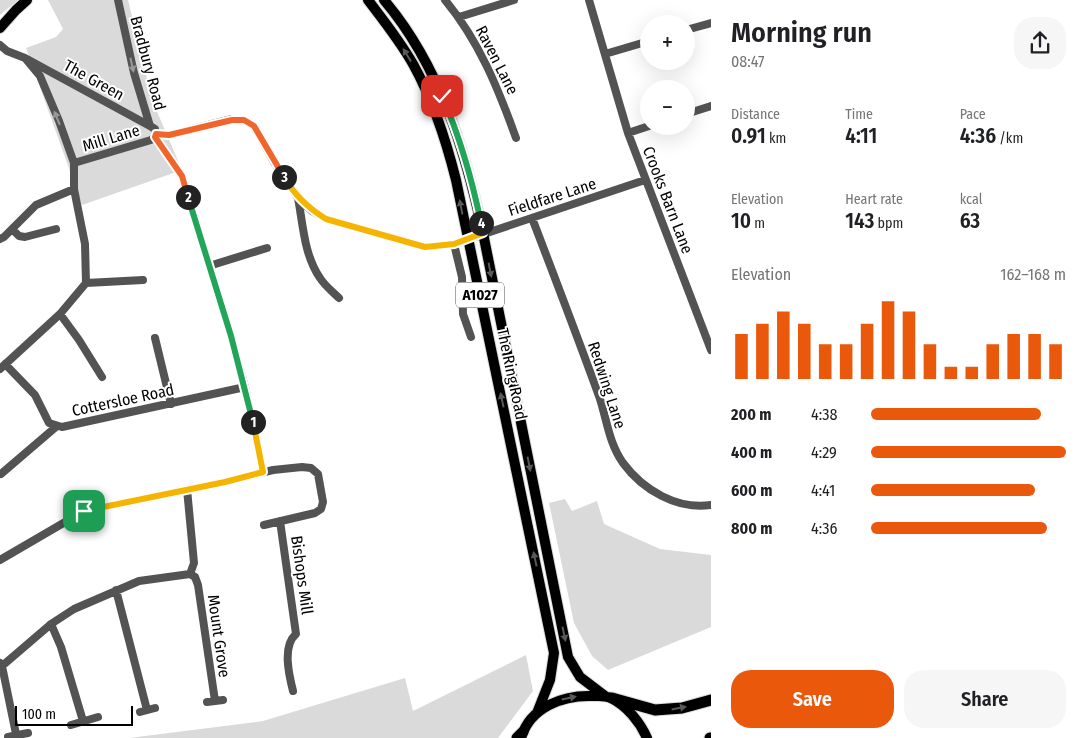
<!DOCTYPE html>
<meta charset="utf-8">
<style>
:root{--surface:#fff;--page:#f6f6f6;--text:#202124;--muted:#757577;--accent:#ea580c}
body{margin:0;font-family:"Fira Sans Condensed",sans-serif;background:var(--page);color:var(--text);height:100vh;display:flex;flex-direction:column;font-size:19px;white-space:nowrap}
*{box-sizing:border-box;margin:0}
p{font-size:16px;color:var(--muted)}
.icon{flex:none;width:28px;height:28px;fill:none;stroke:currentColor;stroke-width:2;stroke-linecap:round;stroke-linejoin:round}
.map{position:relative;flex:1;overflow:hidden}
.sheet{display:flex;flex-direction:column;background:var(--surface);width:375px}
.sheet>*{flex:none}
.fabs{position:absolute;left:640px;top:15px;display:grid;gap:10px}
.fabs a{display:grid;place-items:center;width:55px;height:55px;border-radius:50%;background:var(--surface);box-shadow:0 5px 20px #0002;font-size:25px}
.scale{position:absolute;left:15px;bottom:12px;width:118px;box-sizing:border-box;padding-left:5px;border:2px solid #000;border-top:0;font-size:14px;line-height:18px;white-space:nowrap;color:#000;-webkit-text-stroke:4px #fff;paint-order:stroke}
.pin{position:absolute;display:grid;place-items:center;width:42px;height:42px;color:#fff;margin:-21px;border-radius:10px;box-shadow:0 2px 8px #0006}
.km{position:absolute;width:25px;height:25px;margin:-12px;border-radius:50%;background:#222;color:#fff;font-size:14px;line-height:25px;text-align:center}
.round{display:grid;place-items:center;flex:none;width:52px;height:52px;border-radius:20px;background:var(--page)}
.overview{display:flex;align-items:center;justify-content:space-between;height:85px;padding:0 20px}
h1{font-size:28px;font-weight:600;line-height:38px}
.stats{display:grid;grid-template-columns:repeat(3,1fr);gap:8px;height:85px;padding:5px 20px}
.stats div{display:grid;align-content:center}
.stats b{font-size:21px;font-weight:600}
.stats small{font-size:14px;font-weight:400}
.stats p{font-size:14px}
.chart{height:140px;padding:10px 20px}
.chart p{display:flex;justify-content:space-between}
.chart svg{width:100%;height:90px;margin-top:5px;stroke:var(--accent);stroke-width:6}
.button{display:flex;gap:10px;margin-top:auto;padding:10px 20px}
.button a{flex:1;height:58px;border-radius:20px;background:var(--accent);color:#fff;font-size:20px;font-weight:600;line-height:58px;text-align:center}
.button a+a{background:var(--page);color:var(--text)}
ul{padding:0 20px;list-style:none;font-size:16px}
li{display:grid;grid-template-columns:80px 60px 1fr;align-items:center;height:38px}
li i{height:12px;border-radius:6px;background:var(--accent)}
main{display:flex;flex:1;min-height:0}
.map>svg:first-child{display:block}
.green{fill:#dadada}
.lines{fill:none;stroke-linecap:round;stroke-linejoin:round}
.major-casing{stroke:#dbdbdb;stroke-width:12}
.highway-casing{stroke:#dbdbdb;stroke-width:13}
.minor{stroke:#535353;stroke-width:8}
.major{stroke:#000;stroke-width:10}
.highway{stroke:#000;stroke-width:11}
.oneway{fill:#595959}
.oneway2{fill:#989898}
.split-1-casing{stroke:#fff;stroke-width:10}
.split-2-casing{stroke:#fff;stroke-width:10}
.split-3-casing{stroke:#fff;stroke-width:10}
.split-4-casing{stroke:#fff;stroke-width:10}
.split-5-casing{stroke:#fff;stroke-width:10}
.split-1{stroke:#f5b400;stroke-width:6}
.split-2{stroke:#22a559;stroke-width:6}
.split-3{stroke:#f0652b;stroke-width:6}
.split-4{stroke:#f5b400;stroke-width:6}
.split-5{stroke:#22a559;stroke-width:6}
.labels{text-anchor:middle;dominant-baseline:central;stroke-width:4;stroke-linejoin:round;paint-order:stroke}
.shield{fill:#fff;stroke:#4c4c4c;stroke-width:1}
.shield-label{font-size:15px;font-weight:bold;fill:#000}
.street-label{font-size:16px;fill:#000;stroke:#fff}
</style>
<main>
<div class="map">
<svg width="711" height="738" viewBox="0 0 711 738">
<rect width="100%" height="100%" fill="#fff"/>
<path class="green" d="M0,0h18l-18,15z
M48,0h80l24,100 30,70 -100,35 -56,-157 30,-11 7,-8z
M565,499l7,12 25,-10 7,23 56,25 51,6v72l-103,43 -16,-14 -18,-33 -25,-120z
M526,655l7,36 -35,47h-369l134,-17 142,-43 8,33z"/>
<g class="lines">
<g class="major-casing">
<path id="major" d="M368,0c16,21 32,41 45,64 20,36 33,76 43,116l98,473 -4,27 -13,33
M384,0c56,66 81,150 99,233l85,424 12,20 25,19
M0,28l16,-18 11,-10
M521,738c9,-31 42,-43 71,-42 7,0 13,-1 19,2 16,8 29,24 36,40"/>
</g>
<g class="highway-casing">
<path id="highway" d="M612,698l43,12 27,-2 29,-8
M517,738l6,-6
M710,738h1"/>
</g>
<path class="minor" d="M118,0l16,73 16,53 5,3v8l27,39 49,160 14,51 18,84
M445,0c34,41 53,88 71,138
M589,0l39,133 83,217
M459,17l55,-17
M686,30l25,-7
M0,45l7,6 18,7 125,68
M605,54l44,-13
M686,114l25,-8
M628,133l21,-7
M156,134l13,1 63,-16 12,1 10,6 20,36 24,36 14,13 14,8 99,28 29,-3 191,-64
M74,163l77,-23 4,-3
M298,198c5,26 6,57 22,80 5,8 13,14 19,20
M532,218c23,60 46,120 68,181 7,22 9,44 23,64 20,27 54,47 88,42
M12,229l7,7 6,1 31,-8
M0,239l4,-2 32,-32 38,-16
M454,244l8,33 1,37 8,23
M209,266l58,-18
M86,283l57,-3
M60,314l19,26 23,37
M155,338l16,66
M5,364l30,31 14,28 13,4 183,-40
M0,369l60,-55 26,-31 -1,-39 -11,-55v-26l-15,-42 -19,-45 -15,-18
M1,474l56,-48
M187,489l7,74 -4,11 5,3 3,8 17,116
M280,521l16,113c-14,12 -7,41 -3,57
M0,560l84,-49 141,-29 48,-12 29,-3 9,1 7,6 5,28 -2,7 -6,4 -51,12
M116,590l31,120
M51,624l10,23 22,74
M0,663l2,3 49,-42 23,-15 65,-28 51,-7
M2,666l14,68
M207,702l16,-2
M140,712l15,-4
M71,725l27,-8
M8,737l20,-4"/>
<use href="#major" class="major"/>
<use href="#highway" class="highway"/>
</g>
<defs><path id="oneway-solid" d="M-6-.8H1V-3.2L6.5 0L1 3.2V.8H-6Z" transform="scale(1.25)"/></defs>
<g class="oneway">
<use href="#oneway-solid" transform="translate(407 55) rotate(-122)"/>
<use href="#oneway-solid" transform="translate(461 207) rotate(-101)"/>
<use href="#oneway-solid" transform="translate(490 270) rotate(79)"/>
<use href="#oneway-solid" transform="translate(502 400) rotate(-102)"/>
<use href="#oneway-solid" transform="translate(529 464) rotate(79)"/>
<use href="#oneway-solid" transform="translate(535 559) rotate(-102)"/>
<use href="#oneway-solid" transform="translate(564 634) rotate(78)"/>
<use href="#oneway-solid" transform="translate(569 698) rotate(-12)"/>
<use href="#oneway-solid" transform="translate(679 708) rotate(-11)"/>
</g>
<g class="oneway2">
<use href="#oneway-solid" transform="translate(132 65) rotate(77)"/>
<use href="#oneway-solid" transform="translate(57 118) rotate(-112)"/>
</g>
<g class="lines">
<g class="split-1-casing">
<path id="split-1" d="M84,511l141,-29 38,-10 -10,-50"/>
</g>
<g class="split-2-casing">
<path id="split-2" d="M188,197l43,139 22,86"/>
</g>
<g class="split-3-casing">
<path id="split-3" d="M188,197l-6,-21 -27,-39 1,-3 13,1 63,-15h12l10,6 30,51"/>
</g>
<g class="split-4-casing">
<path id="split-4" d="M284,177c11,19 24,31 42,42l99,28 29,-3 29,-11 -2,-10"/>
</g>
<g class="split-5-casing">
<path id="split-5" d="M442,96c18,41 30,83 39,127"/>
</g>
<use href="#split-1" class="split-1"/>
<use href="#split-2" class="split-2"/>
<use href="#split-3" class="split-3"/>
<use href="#split-4" class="split-4"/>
<use href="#split-5" class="split-5"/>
</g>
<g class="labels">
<rect class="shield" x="456" y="282.5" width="48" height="25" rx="4"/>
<g class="shield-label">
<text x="480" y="295">A1027</text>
</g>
<g class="street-label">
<text transform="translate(497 60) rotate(63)">Raven Lane</text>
<text transform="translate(148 63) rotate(75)">Bradbury Road</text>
<text transform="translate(94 80) rotate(29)">The Green</text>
<text transform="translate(111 138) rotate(-17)">Mill Lane</text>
<text transform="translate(552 197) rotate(-18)">Fieldfare Lane</text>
<text transform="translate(668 200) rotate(69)">Crooks Barn Lane</text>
<text transform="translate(512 374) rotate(78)">The Ring Road</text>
<text transform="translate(607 385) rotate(72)">Redwing Lane</text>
<text transform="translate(123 400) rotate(-12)">Cottersloe Road</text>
<text transform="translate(302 575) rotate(82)">Bishops Mill</text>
<text transform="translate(219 636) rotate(82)">Mount Grove</text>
</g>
</g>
</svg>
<div class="fabs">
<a>+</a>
<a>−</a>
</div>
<div class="scale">100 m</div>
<div class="pin" style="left:84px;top:511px;background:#1e9e55"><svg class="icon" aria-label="arrive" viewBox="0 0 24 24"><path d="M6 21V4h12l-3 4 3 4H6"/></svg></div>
<div class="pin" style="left:442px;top:96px;background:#d93025"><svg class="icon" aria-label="check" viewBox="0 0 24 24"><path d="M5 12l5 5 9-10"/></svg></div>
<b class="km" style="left:253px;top:422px">1</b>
<b class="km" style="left:188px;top:197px">2</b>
<b class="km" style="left:284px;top:177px">3</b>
<b class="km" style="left:481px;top:223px">4</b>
</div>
<section class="sheet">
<div class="overview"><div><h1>Morning run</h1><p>08:47</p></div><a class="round"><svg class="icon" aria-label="share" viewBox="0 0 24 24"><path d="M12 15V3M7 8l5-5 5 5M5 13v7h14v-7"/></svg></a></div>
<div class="stats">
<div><p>Distance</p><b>0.91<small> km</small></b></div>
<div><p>Time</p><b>4:11</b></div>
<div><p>Pace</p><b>4:36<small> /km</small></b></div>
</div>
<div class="stats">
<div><p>Elevation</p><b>10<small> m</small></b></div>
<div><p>Heart rate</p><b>143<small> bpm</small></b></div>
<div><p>kcal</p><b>63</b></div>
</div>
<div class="chart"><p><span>Elevation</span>162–168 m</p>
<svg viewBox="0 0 160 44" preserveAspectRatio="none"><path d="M5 44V22M15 44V17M25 44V11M35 44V17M45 44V27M55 44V27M65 44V17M75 44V6M85 44V11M95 44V27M105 44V38M115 44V38M125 44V27M135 44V22M145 44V22M155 44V27"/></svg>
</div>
<ul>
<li><b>200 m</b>4:38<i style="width:87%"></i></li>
<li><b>400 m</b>4:29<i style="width:100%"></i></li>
<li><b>600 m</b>4:41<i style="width:84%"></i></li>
<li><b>800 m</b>4:36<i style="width:90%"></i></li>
</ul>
<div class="button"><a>Save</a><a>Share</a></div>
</section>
</main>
